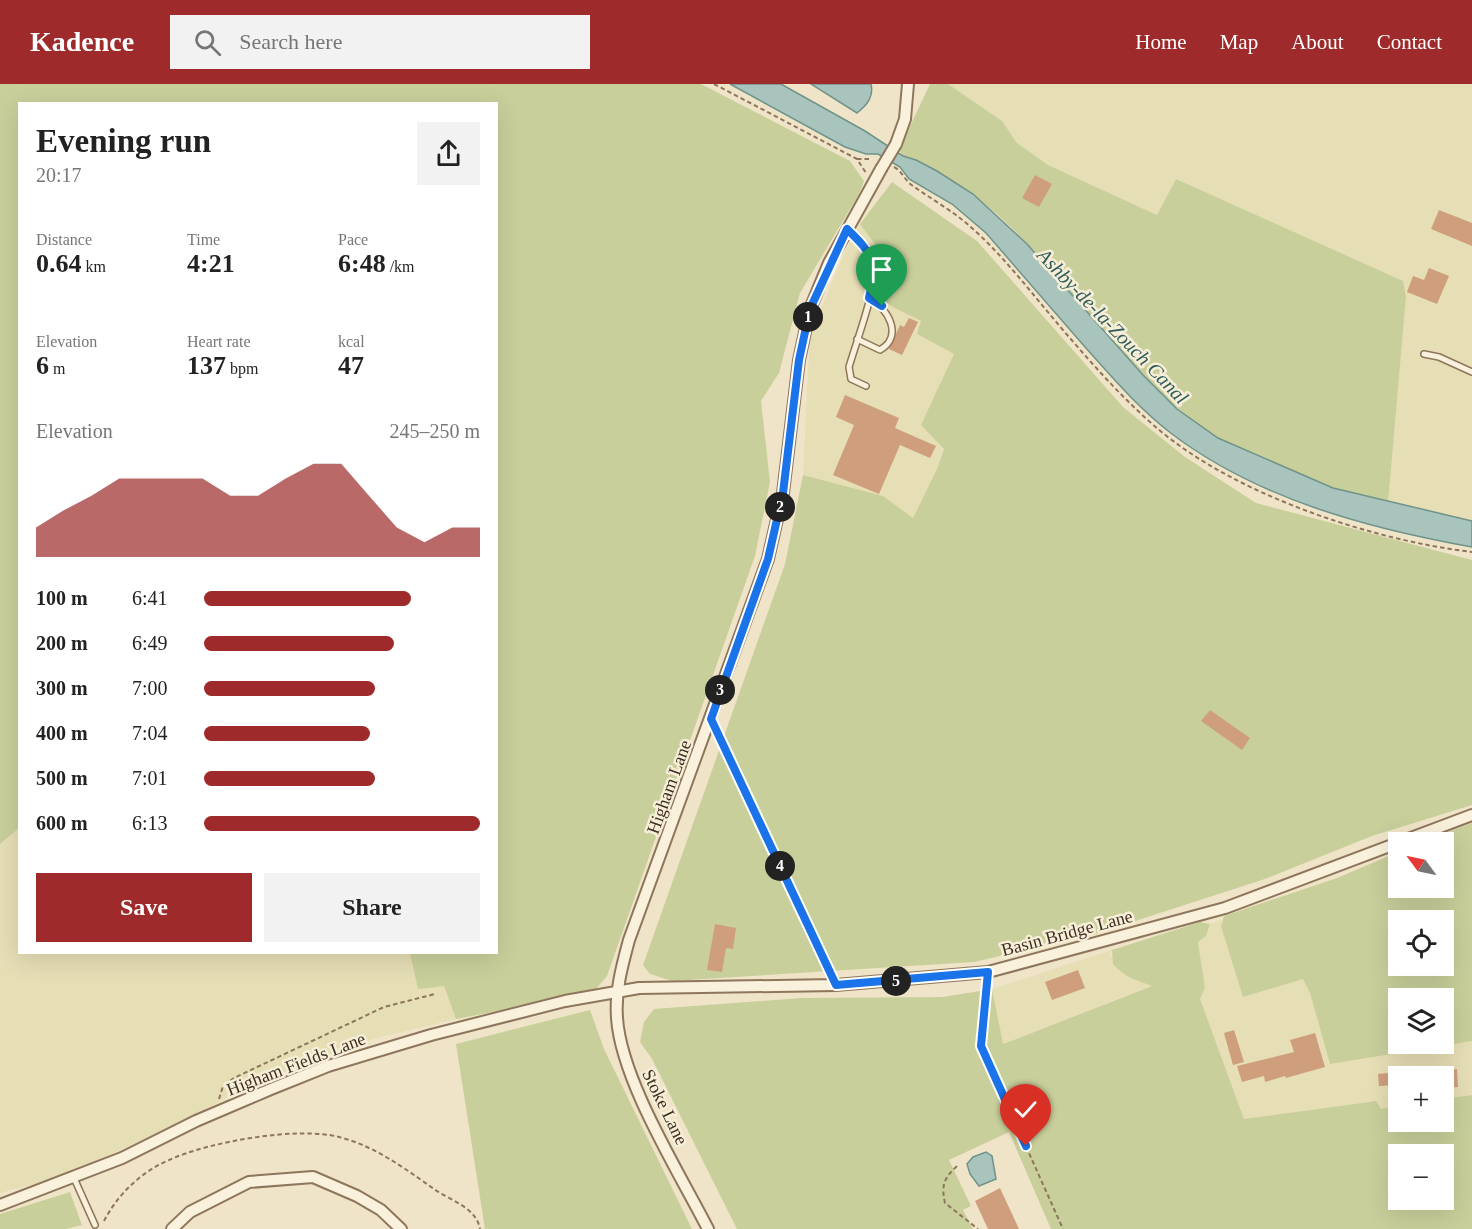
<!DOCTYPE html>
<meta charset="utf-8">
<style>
:root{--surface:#fff;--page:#f2f2f2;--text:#222;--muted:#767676;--accent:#9e2a2b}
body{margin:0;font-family:Georgia,serif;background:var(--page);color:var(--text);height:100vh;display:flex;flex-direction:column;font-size:22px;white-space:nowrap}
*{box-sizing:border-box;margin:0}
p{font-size:20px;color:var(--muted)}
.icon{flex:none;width:33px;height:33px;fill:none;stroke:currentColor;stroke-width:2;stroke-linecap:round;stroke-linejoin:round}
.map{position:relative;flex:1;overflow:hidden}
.details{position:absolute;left:18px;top:18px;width:480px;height:852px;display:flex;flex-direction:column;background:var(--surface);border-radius:0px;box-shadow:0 6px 24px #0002}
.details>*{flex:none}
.needle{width:39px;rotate:303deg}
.fabs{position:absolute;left:1388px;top:748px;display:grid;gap:12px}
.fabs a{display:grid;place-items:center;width:66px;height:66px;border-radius:0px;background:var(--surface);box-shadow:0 6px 24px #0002;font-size:30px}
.pin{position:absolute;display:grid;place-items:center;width:51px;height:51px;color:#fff;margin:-62px -26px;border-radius:50% 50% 50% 0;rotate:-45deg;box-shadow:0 0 6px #0007}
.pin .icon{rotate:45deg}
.km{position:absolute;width:30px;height:30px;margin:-15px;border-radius:50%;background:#222;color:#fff;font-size:16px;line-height:30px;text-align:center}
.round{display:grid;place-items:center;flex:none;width:63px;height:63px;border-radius:0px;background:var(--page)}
.head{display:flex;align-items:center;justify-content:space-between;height:102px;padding:0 18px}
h1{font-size:33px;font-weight:700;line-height:45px}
.stats{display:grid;grid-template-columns:repeat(3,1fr);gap:9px;height:102px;padding:6px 18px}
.stats div{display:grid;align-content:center}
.stats b{font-size:26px;font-weight:700}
.stats small{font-size:16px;font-weight:400}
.stats p{font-size:16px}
.chart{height:168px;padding:12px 18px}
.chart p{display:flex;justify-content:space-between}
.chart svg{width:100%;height:108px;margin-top:6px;fill:var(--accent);opacity:.7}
.button{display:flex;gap:12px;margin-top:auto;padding:12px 18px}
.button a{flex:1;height:69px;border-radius:0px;background:var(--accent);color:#fff;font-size:24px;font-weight:700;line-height:69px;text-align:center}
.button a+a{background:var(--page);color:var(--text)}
ul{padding:0 18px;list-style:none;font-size:20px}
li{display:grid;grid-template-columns:96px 72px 1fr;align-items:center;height:45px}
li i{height:15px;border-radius:8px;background:var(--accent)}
header{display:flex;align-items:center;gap:36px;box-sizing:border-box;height:84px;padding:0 30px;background:var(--accent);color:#fff}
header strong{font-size:28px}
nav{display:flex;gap:33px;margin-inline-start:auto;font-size:21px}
.search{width:420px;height:54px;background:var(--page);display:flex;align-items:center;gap:15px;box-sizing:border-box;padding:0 21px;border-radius:0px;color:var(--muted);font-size:22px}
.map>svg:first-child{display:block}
.farmland{fill:#e6deb5}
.green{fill:#c9cf9b;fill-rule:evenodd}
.water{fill:#a9c4bc;stroke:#6f938a;stroke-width:1.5}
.building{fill:#cf9f7d}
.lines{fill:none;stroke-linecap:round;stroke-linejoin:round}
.lane-casing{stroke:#8d765c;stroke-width:8}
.street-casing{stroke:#8d765c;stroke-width:14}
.path{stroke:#8d765c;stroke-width:2;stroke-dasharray:4.5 3;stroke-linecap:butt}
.lane{stroke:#faf1dc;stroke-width:5}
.street{stroke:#faf1dc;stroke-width:10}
.street-bridge-casing{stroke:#8d765c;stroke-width:14;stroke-linecap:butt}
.street-bridge{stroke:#faf1dc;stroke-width:10}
.route-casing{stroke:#fff;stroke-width:12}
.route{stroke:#1a73e8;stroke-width:8}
.labels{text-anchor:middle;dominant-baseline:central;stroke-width:5;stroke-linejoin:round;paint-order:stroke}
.street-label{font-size:18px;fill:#3d2e20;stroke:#f7eed8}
.water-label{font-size:20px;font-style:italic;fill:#2f5d5a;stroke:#f7eed8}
</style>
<header>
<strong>Kadence</strong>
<div class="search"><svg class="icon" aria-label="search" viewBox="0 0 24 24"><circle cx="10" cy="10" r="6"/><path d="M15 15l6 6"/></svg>Search here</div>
<nav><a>Home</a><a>Map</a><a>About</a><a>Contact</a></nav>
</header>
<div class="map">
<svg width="1472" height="1145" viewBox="0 0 1472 1145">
<rect width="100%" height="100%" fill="#f0e4c8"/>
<path class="farmland" d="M948,0h524v437l-84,-18 18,-206 -229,-118 -20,36 -109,-50 -31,-22 -15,-22z
M860,140l20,27 9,4 -2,16 -8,-2 -3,17 5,13 41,23 -5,12 37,20 -32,71 22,23 -7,21 -24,49 -30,-22 -80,-21 7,-141 35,-82z
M19,743l1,125 390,1 8,35 26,-2 12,33 -83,20 -126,47 -48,27 -137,64 -62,16v-349z
M1221,836l22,77 60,-19 7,15 20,71 142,-23v54l-29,4v-22h-45v29l-17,3 -6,-8 -131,18 -44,-120 5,-11 -7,-46 8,-6 4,-12z
M1112,866l-2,6 43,29 -151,59 -10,-55z"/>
<path class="green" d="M0,0h701l149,77 14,20 -5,13 -59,99 -21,80 -18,28 9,81 -15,74 -148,420 -11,13 -20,7 -120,23 -12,-33 -26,3 -8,-36 86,-1v-848h-476v723l-20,17z
M930,0h18l54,37 15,22 31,22 109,50 19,-36 227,102 3,16 -18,206c-73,-19 -151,-44 -210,-94 -81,-69 -133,-168 -222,-226 -17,-11 -33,-22 -53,-26l-4,-8z
M892,98l85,59 146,166 62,50 71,46 216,57v245l-100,31 -107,43 -173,56 -118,27 -302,19 -22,-7 -7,-9 142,-401 18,-89 80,21 30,22 24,-49 7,-20 -23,-24 33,-71 -37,-20 4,-13c-29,-16 -48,-15 -42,-53l8,3 2,-16 -9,-4 -20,-27z
M1472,739v218l-142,23 -20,-71 -7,-14 -60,18 -22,-71 3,-10 113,-38 61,-26v36h45v-45h-10l5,-7zM1398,837h45v45h-45zM1398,915h45v45h-45z
M1200,838l10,2 -4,12 -8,6 7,46 -5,11 44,120 132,-18 5,8 17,-3v16h45v-23l29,-4v134h-421l-42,-97 -60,28 22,46 -8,4 10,19h-236l-85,-170 -12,-17 4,-20 10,-13 147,-11 142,-1 49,-8 11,55 149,-58c-17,-7 -25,-7 -39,-22l-1,-14zM1398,1071h45v45h-45z
M590,926l14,39 88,180h-207l-29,-185z
M70,1108l12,33 -16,4h-66v-15z"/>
<path class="water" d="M730,0h51l84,47 38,25 13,4 21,11 36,23 54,50 116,131 34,34 41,29 115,50 139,33v26c-105,-19 -214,-48 -300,-113 -33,-25 -60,-57 -87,-87 -33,-38 -66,-76 -99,-114l-34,-29 -43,-25 -9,-12 -22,-13h-12l-21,-7z
M811,0h60c3,13 -4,21 -14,29z
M986,1068l6,4 4,23 -17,7 -9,-12 -3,-10 6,-7z"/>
<path class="building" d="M1035,91l17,9 -13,23 -17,-9z
M1439,126l33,13v23l-41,-17z
M1429,184l20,8 -12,28 -30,-12 6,-16 11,4z
M909,234l9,4 -16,33 -13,-6 11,-24 4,2z
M845,311l54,23 -4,10 41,18 -6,12 -30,-13 -21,49 -46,-19 21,-50 -18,-8z
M1210,626l40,28 -8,12 -41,-29z
M715,840l21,4 -3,21 -7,-1 -4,24 -15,-2z
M1078,886l7,18 -33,12 -7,-18z
M1234,946l10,32 -11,3 -9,-32z
M1315,949l10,34 -39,11 -1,-2 -20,6 -1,-6 -22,6 -5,-16 57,-14 -4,-12z
M1457,985l1,18 -15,1v-18z
M1398,988v13l-19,1 -1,-12z
M1000,1104l19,41h-31l-13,-28z"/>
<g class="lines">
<g class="lane-casing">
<path id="lane" d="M848,146c10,9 24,19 26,32 4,24 -18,80 -25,105l2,12 15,7
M857,255l23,11c24,-14 8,-42 -11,-52
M1424,270l15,3 33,15
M74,1094l21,47"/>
</g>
<g class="street-casing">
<path id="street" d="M896,60l9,-25 3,-35
M0,1121l122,-47 74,-37 75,-32 57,-23 103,-31 134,-34 74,-13 197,-3 152,-13 237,-64 247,-93
M172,1145l18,-17 59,-30 64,-5 44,19 24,14 20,19
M708,1145c-29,-57 -87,-149 -91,-211 -2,-27 5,-52 12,-78l139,-381 15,-66 16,-133 11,-51 19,-46 52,-94"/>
</g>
<path class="path" d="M714,0l143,75 9,14
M857,75h15
M894,83c8,4 11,14 19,19 17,12 36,23 52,36 37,31 67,72 98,108 30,35 60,69 95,99 78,66 213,111 314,123
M718,648l113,242
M987,900l-6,62 82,183
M219,1015l4,-13 11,-8 150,-71 51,-13
M957,1082c-13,12 -16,19 -12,37l33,26
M104,1137c14,-27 37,-49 65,-61 39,-18 129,-34 170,-23 36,9 65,31 95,52 17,12 42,18 46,40"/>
<use href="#lane" class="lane"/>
<use href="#street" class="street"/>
<g class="street-bridge-casing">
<path id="street-bridge" d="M881,85l15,-25"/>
</g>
<use href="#street-bridge" class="street-bridge"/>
</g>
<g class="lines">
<g class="route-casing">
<path id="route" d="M882,222l-13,-8c9,-36 4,-44 -22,-69l-37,80 -11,51 -16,133 -15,66 -57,160 125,266 152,-13 -7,74 45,100"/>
</g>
<use href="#route" class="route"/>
</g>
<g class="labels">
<g class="street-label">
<text transform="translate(669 703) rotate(-70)">Higham Lane</text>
<text transform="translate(1067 849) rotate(-15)">Basin Bridge Lane</text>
<text transform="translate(296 980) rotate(-21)">Higham Fields Lane</text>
<text transform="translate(665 1023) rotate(64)">Stoke Lane</text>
</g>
<g class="water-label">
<text transform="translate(1113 242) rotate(46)">Ashby-de-la-Zouch Canal</text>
</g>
</g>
</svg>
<div class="fabs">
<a><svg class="needle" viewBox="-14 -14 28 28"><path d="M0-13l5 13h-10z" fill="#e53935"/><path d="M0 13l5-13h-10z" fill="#767676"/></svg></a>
<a><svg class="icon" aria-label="locate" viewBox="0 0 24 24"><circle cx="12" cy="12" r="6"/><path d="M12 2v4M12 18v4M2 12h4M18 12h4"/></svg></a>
<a><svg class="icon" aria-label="layers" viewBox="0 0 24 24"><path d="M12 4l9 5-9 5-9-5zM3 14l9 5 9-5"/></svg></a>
<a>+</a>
<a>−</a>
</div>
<div class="pin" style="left:882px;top:222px;background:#1e9e55"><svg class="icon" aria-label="arrive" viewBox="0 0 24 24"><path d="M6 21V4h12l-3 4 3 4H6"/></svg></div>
<div class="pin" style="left:1026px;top:1062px;background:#d93025"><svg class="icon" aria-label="check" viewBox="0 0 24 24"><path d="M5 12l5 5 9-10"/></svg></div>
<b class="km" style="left:808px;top:233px">1</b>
<b class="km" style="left:780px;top:423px">2</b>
<b class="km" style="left:720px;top:606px">3</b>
<b class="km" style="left:780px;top:782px">4</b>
<b class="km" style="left:896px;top:897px">5</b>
<section class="details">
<div class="head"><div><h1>Evening run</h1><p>20:17</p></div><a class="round"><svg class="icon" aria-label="share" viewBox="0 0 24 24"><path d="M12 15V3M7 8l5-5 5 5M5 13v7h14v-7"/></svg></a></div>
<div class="stats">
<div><p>Distance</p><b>0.64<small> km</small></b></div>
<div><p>Time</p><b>4:21</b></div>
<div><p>Pace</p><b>6:48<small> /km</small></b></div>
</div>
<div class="stats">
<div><p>Elevation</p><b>6<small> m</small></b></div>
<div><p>Heart rate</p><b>137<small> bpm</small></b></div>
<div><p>kcal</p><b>47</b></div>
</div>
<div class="chart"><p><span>Elevation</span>245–250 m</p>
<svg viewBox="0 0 160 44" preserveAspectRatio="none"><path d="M0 44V32L10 25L20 19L30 12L40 12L50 12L60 12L70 19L80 19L90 12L100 6L110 6L120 19L130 32L140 38L150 32L160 32V44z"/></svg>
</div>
<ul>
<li><b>100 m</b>6:41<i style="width:75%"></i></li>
<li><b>200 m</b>6:49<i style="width:69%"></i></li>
<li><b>300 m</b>7:00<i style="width:62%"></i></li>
<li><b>400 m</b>7:04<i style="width:60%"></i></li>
<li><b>500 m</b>7:01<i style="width:62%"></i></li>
<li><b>600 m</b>6:13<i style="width:100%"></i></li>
</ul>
<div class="button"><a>Save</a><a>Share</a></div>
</section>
</div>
